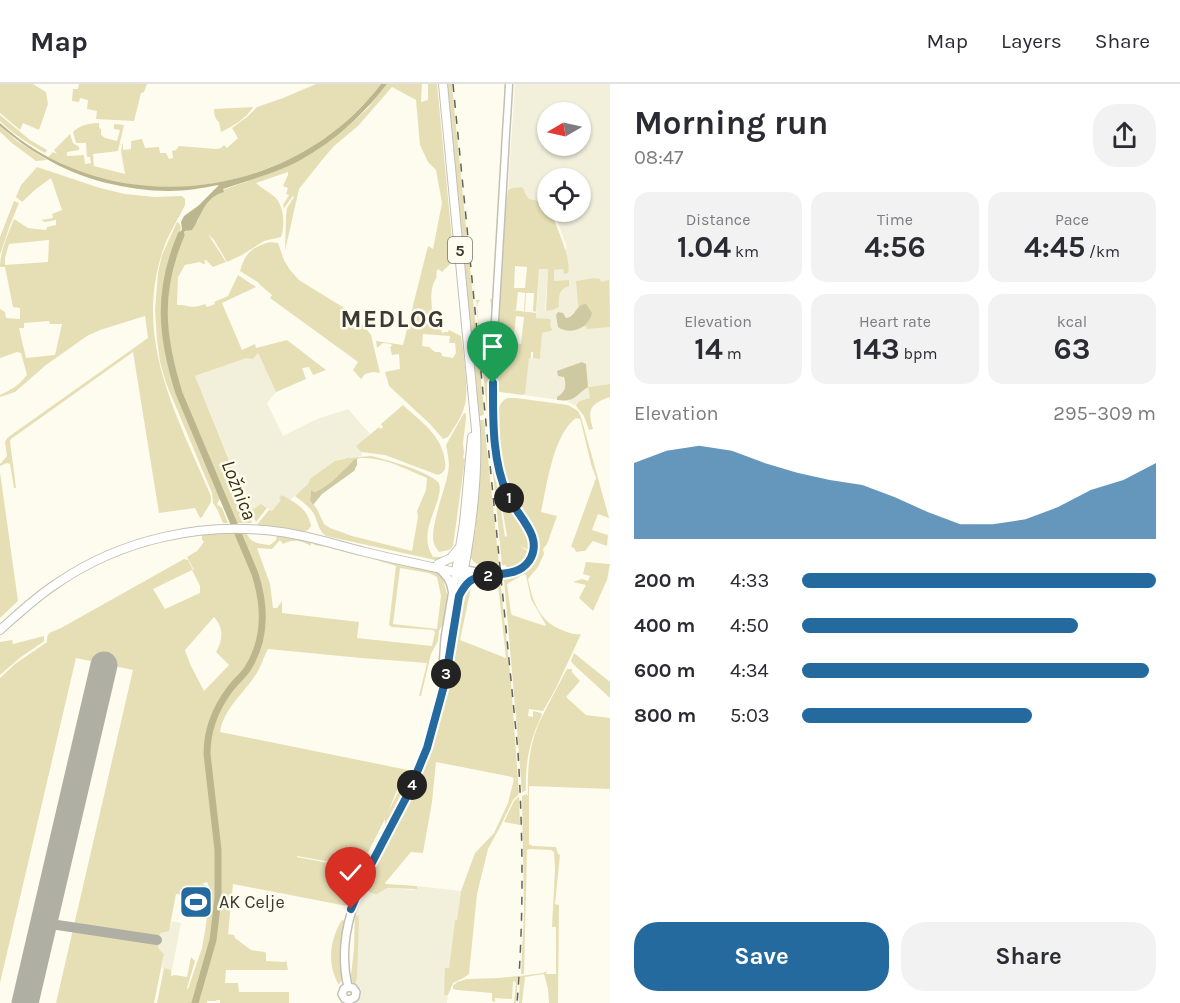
<!DOCTYPE html>
<meta charset="utf-8">
<style>
:root{--surface:#fff;--page:#f2f2f3;--text:#2b2b33;--muted:#7c7c81;--line:#e1e1e2;--accent:#256a9f}
body{margin:0;font-family:Karla,sans-serif;background:var(--page);color:var(--text);height:100vh;display:flex;flex-direction:column;font-size:22px;white-space:nowrap}
*{box-sizing:border-box;margin:0}
p{font-size:20px;color:var(--muted)}
.icon{flex:none;width:33px;height:33px;fill:none;stroke:currentColor;stroke-width:2;stroke-linecap:round;stroke-linejoin:round}
.map{position:relative;flex:1;overflow:hidden}
.drawer{display:flex;flex-direction:column;background:var(--surface);width:570px}
.drawer>*{flex:none}
.needle{width:39px;rotate:261deg}
.tools{position:absolute;left:537px;top:18px;display:grid;gap:12px}
.tools a{display:grid;place-items:center;width:54px;height:54px;border-radius:50%;background:var(--surface);box-shadow:0 2px 4px #0004;font-size:30px}
.pin{position:absolute;display:grid;place-items:center;width:51px;height:51px;color:#fff;margin:-62px -26px;border-radius:50% 50% 50% 0;rotate:-45deg;box-shadow:0 0 6px #0007}
.pin .icon{rotate:45deg}
.km{position:absolute;width:30px;height:30px;margin:-15px;border-radius:50%;background:#222;color:#fff;font-size:16px;line-height:30px;text-align:center}
.round{display:grid;place-items:center;flex:none;width:63px;height:63px;border-radius:24px;background:var(--page)}
.overview{display:flex;align-items:center;justify-content:space-between;height:102px;padding:0 24px}
h1{font-size:33px;font-weight:700;line-height:45px}
.figures{display:grid;grid-template-columns:repeat(3,1fr);gap:9px;height:102px;padding:6px 24px}
.figures div{display:grid;align-content:center;border-radius:15px;background:var(--page);text-align:center}
.figures b{font-size:30px;font-weight:700}
.figures small{font-size:16px;font-weight:400}
.figures p{font-size:16px}
.chart{height:168px;padding:12px 24px}
.chart p{display:flex;justify-content:space-between}
.chart svg{width:100%;height:108px;margin-top:6px;fill:var(--accent);opacity:.7}
.cta{display:flex;gap:12px;margin-top:auto;padding:12px 24px}
.cta a{flex:1;height:69px;border-radius:24px;background:var(--accent);color:#fff;font-size:24px;font-weight:700;line-height:69px;text-align:center}
.cta a+a{background:var(--page);color:var(--text)}
ul{padding:0 24px;list-style:none;font-size:20px}
li{display:grid;grid-template-columns:96px 72px 1fr;align-items:center;height:45px}
li i{height:15px;border-radius:8px;background:var(--accent)}
header{display:flex;align-items:center;gap:36px;box-sizing:border-box;height:84px;padding:0 30px;background:var(--surface);border-bottom:2px solid var(--line)}
header strong{font-size:28px}
nav{display:flex;gap:33px;margin-inline-start:auto;font-size:21px}
main{display:flex;flex:1;min-height:0}
.map>svg:first-child{display:block}
.built{fill:#f2efdb;fill-rule:evenodd}
.green{fill:#e6dfb6;fill-rule:evenodd}
.forest{fill:#cfc9a1}
.water{fill:#bcb68e}
.lines{fill:none;stroke-linecap:round;stroke-linejoin:round}
.river{stroke:#bcb68e;stroke-width:7}
.taxiway{stroke:#b0afa4;stroke-width:10}
.runway{stroke:#b0afa4;stroke-width:27}
.tertiary-casing{stroke:#c2c0b3;stroke-width:9}
.secondary-casing{stroke:#c2c0b3;stroke-width:10}
.primary-casing{stroke:#c2c0b3;stroke-width:10}
.tertiary{stroke:#fff;stroke-width:6}
.secondary{stroke:#fff;stroke-width:7}
.primary{stroke:#fff;stroke-width:8}
.rail{stroke:#63625b;stroke-width:1.5;stroke-dasharray:8 8;stroke-linecap:butt}
.route-casing{stroke:#fff;stroke-width:12}
.route{stroke:#256a9f;stroke-width:8}
.labels{text-anchor:middle;dominant-baseline:central;stroke-width:5;stroke-linejoin:round;paint-order:stroke}
.shield{fill:#fefcee;stroke:#75746c;stroke-width:1.5}
.shield-label{font-size:16px;font-weight:bold;fill:#3a3934}
.poi-label{font-size:18px;fill:#3a3934;stroke:#fefcee;text-anchor:start}
.water-label{font-size:20px;font-style:italic;fill:#35300e;stroke:#fefcee}
.district-label{font-size:24px;font-weight:bold;letter-spacing:1.5px;fill:#3a3934;stroke:#fefcee}
</style>
<header>
<strong>Map</strong>
<nav><a>Map</a><a>Layers</a><a>Share</a></nav>
</header>
<main>
<div class="map">
<svg width="610" height="919" viewBox="0 0 610 919">
<rect width="100%" height="100%" fill="#fefcee"/>
<path class="built" d="M515,0h95v300l-22,3 2,11 -11,3 -3,5 -9,-5 -43,-6 5,-37h11l2,-25 9,-2 -1,-7 -10,-5 -4,-1 3,-50 9,1 -3,42 8,-1 6,-3 -1,-9 6,-10 -10,-7v-11l9,-1 1,5 2,-21 -2,-3 3,-2 -13,-36h26v-34h-32l-1,22 -9,1 -9,-2 -4,-6 -1,-5 -2,-1 -10,1 -4,2zM548,28h32v34h-32z
M258,269l18,39 -9,11 16,33 34,-17 31,-10 22,25 -13,12 4,6 1,4 -22,3 -50,41 -8,-5v5l-10,12 -7,-6 -14,6 -56,-136z
M417,802l44,5 -4,29 -2,1 -6,47h-3l-2,26 4,1 -1,8h-93l1,-4 6,-5v-6h-5l-3,-3 -2,-9 3,-26 1,-38 6,-18 5,-4 8,4 13,-6 27,2z
M172,837l9,2 -10,52v-5l-9,-2 2,-14 -5,-5 -2,-7v-3l4,-6 8,-3z"/>
<path class="green" d="M0,0h33l13,8 2,12 -9,26 -16,-7 -3,7 -20,-17z
M79,0h68l-3,8 -3,1 -7,28 -38,-2 1,-8 -10,-2 1,-9 -8,-2 -1,4 -7,-1 1,-12h5z
M316,0h65c-75,100 -223,133 -333,73l5,-5 4,2 -3,-4 16,-16 3,9 6,4v3l-12,2v4l17,-1 1,9 6,-1 -1,-6h-3l-1,-14h-10l-3,-11c7,-7 16,-9 26,-9v5l2,1v6l4,3 12,3 3,-11 -6,-1v-5l10,1 -6,26 -25,3 1,12 31,8 -4,-23 2,-9v8l8,-1v-8l11,-2 3,9 14,-1 1,6h6l3,6 4,-1 -1,-7 4,-1 3,-4 38,3 4,-1 3,-3 3,3 11,-10 -6,-10 15,-11 10,-10 26,-9z
M387,0h35l-1,18 7,-2v-16h9l17,176 -12,12 -4,-3 -2,3 1,1 -1,2 1,2c-10,14 -4,33 -3,50l7,3 2,4 1,-2h4l1,-2 12,6c2,17 9,56 3,72 -3,10 -10,20 -16,29l-5,2 -13,-15 -41,-38 -4,-14 15,-3 -1,-15 -7,1 -2,-8 2,-1 -1,-2 -8,-1 -6,5 -1,-7 27,4 25,-99 5,3 9,-46 -6,-33 -8,-8 -8,-17 -4,-45 -24,-13 -34,39 -24,20 -12,14 -23,29 -14,62 1,-35 1,-8 7,-11 -1,-1 -9,12 -1,-3 6,-10 -3,-1 2,-6 -5,-2 5,-11v-3l-32,11c6,6 14,9 20,15 8,10 9,27 5,39l-17,4 -22,14 -15,7 -13,-22 -6,-6 18,28 -13,5 -7,-7 -2,1 2,2 -3,1 -3,-2 -15,3 -7,12 -1,28c12,-1 13,5 28,-1l2,3 8,-3 -1,-2 14,-6 10,-21 18,12 -34,16 20,47 13,-6 1,4 31,-8 39,30 -13,5 -4,-8 -7,1 4,11 -30,13 -18,-39 -5,6 -7,-1 -51,18 55,136 11,-8 6,4 -11,14 -4,-7 -7,-2 -2,1 7,3 2,4 -1,2h-16l-56,-139 -7,-22 -4,-21 -2,-21 1,-26 4,-25 9,-26 5,-11 13,-11 4,-12 6,-8 15,-11 63,-23 30,-16 32,-25 20,-18zM423,250l27,2 -1,7h6l1,10 -3,5 -11,-2v-2l-2,-2h-5l-6,-5 -7,-1z
M446,0h6l3,32 28,283 1,16 -4,1v4h4l15,144 -3,2v2c-11,-1 -21,-1 -26,-12l6,-29 -1,-12 3,-91 -2,-43z
M253,23c-7,12 -20,19 -32,25l-2,-10c-4,-3 -5,-8 -5,-13z
M0,31l30,25 17,10 -2,3c-16,-9 -32,-19 -45,-32z
M0,42l17,15 30,19 -11,1 -23,-17 -13,-12z
M37,83l63,21 25,6 30,3 27,-1 3,3v6c-7,15 -17,29 -22,45 -30,90 14,165 48,246v6l-9,15 -2,1 -5,-10 -36,5 -26,-161 -122,87 -1,2 6,47h-2l-4,-24 -3,-1 -7,3v-2l7,-8 -2,-14 2,-4 141,-100 -3,-22 -45,14 -13,6 -41,29 -31,27 -15,5v-2c11,-5 19,-10 27,-20l-6,-22 -4,-1 -17,6v-49l5,3 1,6 14,1v-11l-7,-1 -8,-40h-5c0,-15 8,-33 14,-48l14,9 18,2 1,-3 9,-2v-5l-11,2 -4,-2 12,-2 -1,-4 10,-4 -11,-32 -15,11 -14,13 -6,-5 5,-12zM49,156l-1,22 -43,3v-7l4,-14zM49,237l1,3h12l-7,31 -29,3 -7,-30h5v-5z
M522,103l2,2 1,4 4,6 15,3 3,3 1,7h3c5,14 21,47 17,61l-4,1 -1,-5 -9,1v11l15,-1v6c-10,3 -11,12 -10,21l-6,3 -7,1 2,-42h-9l-3,43 -3,-1 1,-18h-8l-1,18h-1l1,-18 -7,-1 -2,18h-4l24,3v5l14,1 1,1 -1,5 2,5 -1,1 -9,2 -2,26 -7,-1v-6h-2v6h-2l-4,36 -3,1 -22,-3c-8,-9 -5,-30 1,-39l-2,-25 5,-122 2,-3 2,-13 4,-2zM515,182l12,1 -2,21h-11zM516,232l8,1 -3,27 -8,-1z
M14,117l5,2 -9,22 -10,30v-18z
M177,138l3,2 1,5c-45,97 3,178 40,268l-4,7 5,4 6,15h-5l-6,-14 -4,-6 -1,-10 -46,-110 -6,-21 -3,-22 -2,-30 3,-37 4,-18z
M270,158l8,1 6,17 6,10 9,10 50,31 16,16 6,8 9,38 -7,-1 -8,2 -4,5 -8,-9 5,-8 -88,-64 2,-3 -13,-11v-1l-19,-12c5,-18 12,-24 30,-29z
M594,194l6,1 1,3 8,-2 1,47 -24,2 1,-2 -5,-1 -4,-22 -2,-23z
M490,215h2l2,11c-2,36 -5,72 -4,107 2,40 9,80 15,120l2,-1 -8,-46 -1,-14 31,57 2,9 -1,9 -10,-5 10,7c-6,11 -12,14 -24,17v-5h-4l-26,-265h5l-3,2 -1,4 7,67h2l3,-2 2,-38 -3,-3c6,-9 4,-20 2,-31z
M610,300v13c-20,7 -23,12 -17,32l-4,1 -5,-14 -8,-10 3,-5 11,-3 -2,-11z
M516,314l52,7 10,6 3,6 28,101 -11,-4 -6,16 16,5 -1,11 -14,-5 -8,10h-2l-7,1 -2,-4 -3,-1 25,-69 -5,-14 -10,-42 -1,-3 -4,-1c-23,17 -29,67 -35,94l16,4 -10,28 -4,5 1,5 -6,13 -10,12c5,23 11,42 34,51 7,3 12,5 19,4l-25,54 -13,23 -14,-2 -1,7 5,1v-6l8,2 1,2c-12,24 -17,48 -16,75l-4,3 -5,-64 -13,-149 2,-1 1,-3c18,-3 31,-13 30,-34 0,-14 -22,-36 -29,-52 -7,-15 -19,-77 -5,-89 3,-4 8,-3 13,-3zM524,490l2,1 5,24 15,26 -1,1 -33,-11 -1,-2 -4,-29z
M403,321c17,16 39,30 42,56 1,7 0,12 -7,14l-53,-20 -24,-3 -5,-6 23,-19 2,2 2,-2 -2,-3z
M464,329l2,1v4l-3,25 1,10 -1,5 2,1 -12,87 -4,4 -10,2c-2,-3 -4,-5 -5,-8 -5,-15 11,-54 14,-71 2,-10 0,-18 -2,-28z
M371,372c17,4 57,15 68,27 2,7 0,12 -2,19 -6,19 -16,36 -4,55h14l-6,3h-6l-109,-24c-8,-6 -8,-14 -12,-22 -5,-8 -13,-13 -19,-18l13,-12 3,-6 24,-17 12,-3zM360,374c24,-1 46,11 67,20l-1,12 -9,21 1,6 -6,34 -60,-15 -22,-8 -6,-4 -7,-15 -7,-9 1,-10 4,2c10,-4 19,-11 26,-18 6,-7 10,-14 19,-16z
M0,388l18,129 -18,17z
M282,411c14,8 26,14 29,31l-3,4 -6,2 -47,-5 14,-17 3,1 9,-11 -2,-2z
M235,447c15,36 34,71 21,111 -2,8 -6,18 -11,25 -5,8 -12,14 -17,21 -14,18 -22,37 -23,59 10,85 25,175 -12,256h-36l7,-35 7,2v6l4,-1 12,2 4,-20 4,4 -8,27 1,1 14,-41 3,-17 6,-39 -4,-10 -5,2 5,2 2,5 -23,-3 -2,7 -8,-1 -7,37 -8,2 -4,6 -52,-9 -1,4 53,8 2,7 5,5 -10,49h-98l77,-333 -57,-12 -76,325v-305l15,-14 32,-22c-1,-11 6,-10 14,-14l123,-69 4,1 5,10h1l-7,-13 10,-6 7,-9 -2,-2v-7zM192,486l8,16v7l-35,16 -12,-20zM214,533c10,11 9,23 2,35l13,13 -25,26 -14,-27 -5,-14z
M240,447l6,1c5,12 12,11 24,13l6,-5 1,-5 33,6 1,2v3c-11,-6 -17,-7 -28,-2l-3,-4 -8,9 -15,-1 13,36 3,24h4l5,-7v12l77,9 -2,16 75,8 3,-14 -2,-2 -41,-3 -3,-2 7,-59c-27,-8 -54,-18 -82,-21l2,-3 121,30 6,7 5,19 -5,26 -4,7 -1,10 -7,13 -10,42h-2l8,-33 -66,-5 -93,-9c-4,7 -6,15 -10,22 -12,21 -34,36 -38,61l188,38 -8,13 -12,29 18,-35 6,1 -61,128 -3,-6 37,-76v-5l-26,51 -6,-4 -56,-10v1l52,10 7,4c-1,12 -12,24 -9,35l-114,-22 -5,50 6,1 1,3 16,12 14,2 1,2v7l19,1 1,-2 2,10h-62l-1,13h13l1,9h50v11h-69v-3h-3l-1,1h-9v2h-10c4,-13 9,-26 12,-39 10,-40 13,-82 10,-123 -1,-21 -5,-42 -8,-64 -1,-10 -3,-21 -2,-31 1,-29 16,-47 34,-68 8,-10 13,-21 16,-33 13,-42 -4,-75 -19,-114zM400,484l29,5 8,4 4,19 -4,33 -44,-5z
M586,478l24,2 -3,16 -14,31 -14,-13 7,-13 -13,-3 9,-3 6,2 2,-5 -7,-2z
M500,494l11,105 8,111 -6,6 -13,27 -12,22 -11,45 -8,80 -4,3 -12,6 -5,12h-4l1,-27h4l6,-48h2l4,-29 14,-38 19,-20 14,-30 6,-24 -2,-2 -76,-15 -4,40 -9,51 -12,-1 -26,31 1,1 31,2v3l-30,-1 -10,6h-3l-8,-4 -1,-3 70,-157 10,-35 22,-108 11,-8zM488,497h6l4,3 8,74 -46,-18 11,-52 8,-6z
M44,552v5l-1,1 -22,15 -21,18v-33l12,-2 1,4z
M574,569l36,29v16l-37,-34 -2,-3z
M567,585h5v3l8,9 -14,16 20,18 24,3v71l-81,-3v58l4,2 23,1 2,7 2,1 -5,49 4,1 -1,98h-9l-1,-14 -4,-15 -19,3 -3,26h-3l1,-27 23,-3 4,-2 -1,3h10v-47h-4l3,-58 -1,-17 -3,-2 -21,-1 -3,1 -3,124h-3l3,-62 -2,-116 4,-2 2,2c-1,-24 1,-49 10,-71 9,-19 19,-37 29,-56z
M519,712l1,29 -16,-3 10,-21z
M187,808l21,4 -4,17 -20,-4z
M357,831l2,2 -2,61 -2,6 -2,1 -2,-9 3,-26 1,-34z
M342,836l3,1v3l-3,38 1,15 -4,8c-12,-20 -10,-44 3,-65z
M518,892l-2,27h-2l2,-20 -2,-2 -1,1 -1,17 -17,-1v4l-3,-1v-8l-35,-3 -4,-1v-3l4,-4 10,-3 32,-1z"/>
<path class="forest" d="M586,220l6,9c-3,15 -22,23 -34,14l-2,-12 2,-3 5,1 3,5c10,-1 9,-13 20,-14z
M582,278l4,2 2,23c-14,9 -12,15 -31,13v-3c8,-4 10,-11 7,-20l-6,-1 -1,-5z
M355,375h2v6l-3,6 -32,23 -9,11 -3,-5 1,-10 4,2c17,-7 27,-21 40,-33z"/>
<path class="water" d="M381,0h6c-26,34 -63,67 -103,84 -20,8 -40,14 -61,21l1,3c-21,6 -22,24 -32,38l-7,1 -4,10 -5,1 6,-13 -1,-7 3,-6 14,-10 21,-21c-17,3 -33,6 -50,6 -41,0 -90,-12 -124,-33 -16,-9 -31,-20 -45,-32v-3c110,100 292,79 381,-39z"/>
<g class="lines">
<path class="river" d="M181,151c-24,56 -20,101 -2,158l76,181c10,31 11,65 -7,94 -5,8 -13,14 -18,21 -15,20 -23,41 -23,65l11,96v48l-5,42 -18,63"/>
<path class="taxiway" d="M44,839l113,17"/>
<path class="runway" d="M25,919l79,-338"/>
<g class="tertiary-casing">
<path id="tertiary" d="M464,485l20,4
M463,490c19,4 60,4 69,-19 7,-17 -6,-31 -16,-44 -5,-8 -9,-16 -12,-24 -6,-16 -8,-33 -9,-49 -5,-50 -1,-100 2,-150 3,-45 5,-91 8,-136 1,-23 3,-45 4,-68
M461,508l8,-10 8,-4"/>
</g>
<g class="secondary-casing">
<path id="secondary" d="M438,484c8,6 13,12 14,22
M443,584l2,-30 11,-66
M348,903l-4,2 -2,5 3,5 5,1 5,-3 1,-5 -3,-4 -5,-1c-16,-68 24,-119 52,-176 10,-20 19,-41 27,-63 18,-56 26,-115 36,-174"/>
</g>
<g class="primary-casing">
<path id="primary" d="M438,480l13,-6 7,-9
M456,488l8,-49 8,-86
M0,546c18,-16 36,-33 56,-46 65,-45 147,-63 225,-52 29,4 56,13 84,20 32,8 65,14 98,22 9,-47 15,-96 13,-144l-33,-346"/>
</g>
<use href="#tertiary" class="tertiary"/>
<use href="#secondary" class="secondary"/>
<use href="#primary" class="primary"/>
<path class="rail" d="M453,0l65,668c5,84 6,167 -1,251"/>
</g>
<g class="lines">
<g class="route-casing">
<path id="route" d="M351,825l15,-35 42,-80 19,-46 18,-66 14,-86c3,-6 6,-11 11,-15 17,-12 45,0 59,-20 16,-24 -12,-45 -21,-65 -16,-34 -15,-76 -15,-113"/>
</g>
<use href="#route" class="route"/>
</g>
<defs>
<g id="stadium-square" transform="scale(1.725)"><rect x="-9" y="-9" width="18" height="18" rx="4" fill="#256a9f" stroke="#fefcee"/><path d="M0-5a6.5 5 0 1 0 0 10a6.5 5 0 1 0 0-10ZM-3.5-1.8h7v3.6h-7Z" fill="#fff"/></g>
</defs>
<g fill-rule="evenodd">
<use href="#stadium-square" x="196" y="818"/>
</g>
<g class="labels">
<rect class="shield" x="448" y="153" width="24" height="26" rx="4.5"/>
<g class="shield-label">
<text x="460" y="166">5</text>
</g>
<g class="poi-label">
<text x="219" y="818">AK Celje</text>
</g>
<g class="water-label">
<text transform="translate(239 406) rotate(68)">Ložnica</text>
</g>
<g class="district-label">
<text x="393" y="235">MEDLOG</text>
</g>
</g>
</svg>
<div class="tools">
<a><svg class="needle" viewBox="-14 -14 28 28"><path d="M0-13l5 13h-10z" fill="#e53935"/><path d="M0 13l5-13h-10z" fill="#7c7c81"/></svg></a>
<a><svg class="icon" aria-label="locate" viewBox="0 0 24 24"><circle cx="12" cy="12" r="6"/><path d="M12 2v4M12 18v4M2 12h4M18 12h4"/></svg></a>
</div>
<div class="pin" style="left:493px;top:299px;background:#1e9e55"><svg class="icon" aria-label="arrive" viewBox="0 0 24 24"><path d="M6 21V4h12l-3 4 3 4H6"/></svg></div>
<div class="pin" style="left:351px;top:825px;background:#d93025"><svg class="icon" aria-label="check" viewBox="0 0 24 24"><path d="M5 12l5 5 9-10"/></svg></div>
<b class="km" style="left:509px;top:414px">1</b>
<b class="km" style="left:488px;top:492px">2</b>
<b class="km" style="left:446px;top:590px">3</b>
<b class="km" style="left:412px;top:701px">4</b>
</div>
<section class="drawer">
<div class="overview"><div><h1>Morning run</h1><p>08:47</p></div><a class="round"><svg class="icon" aria-label="share" viewBox="0 0 24 24"><path d="M12 15V3M7 8l5-5 5 5M5 13v7h14v-7"/></svg></a></div>
<div class="figures">
<div><p>Distance</p><b>1.04<small> km</small></b></div>
<div><p>Time</p><b>4:56</b></div>
<div><p>Pace</p><b>4:45<small> /km</small></b></div>
</div>
<div class="figures">
<div><p>Elevation</p><b>14<small> m</small></b></div>
<div><p>Heart rate</p><b>143<small> bpm</small></b></div>
<div><p>kcal</p><b>63</b></div>
</div>
<div class="chart"><p><span>Elevation</span>295–309 m</p>
<svg viewBox="0 0 160 44" preserveAspectRatio="none"><path d="M0 44V13L10 8L20 6L30 8L40 13L50 17L60 20L70 22L80 27L90 33L100 38L110 38L120 36L130 31L140 24L150 20L160 13V44z"/></svg>
</div>
<ul>
<li><b>200 m</b>4:33<i style="width:100%"></i></li>
<li><b>400 m</b>4:50<i style="width:78%"></i></li>
<li><b>600 m</b>4:34<i style="width:98%"></i></li>
<li><b>800 m</b>5:03<i style="width:65%"></i></li>
</ul>
<div class="cta"><a>Save</a><a>Share</a></div>
</section>
</main>
